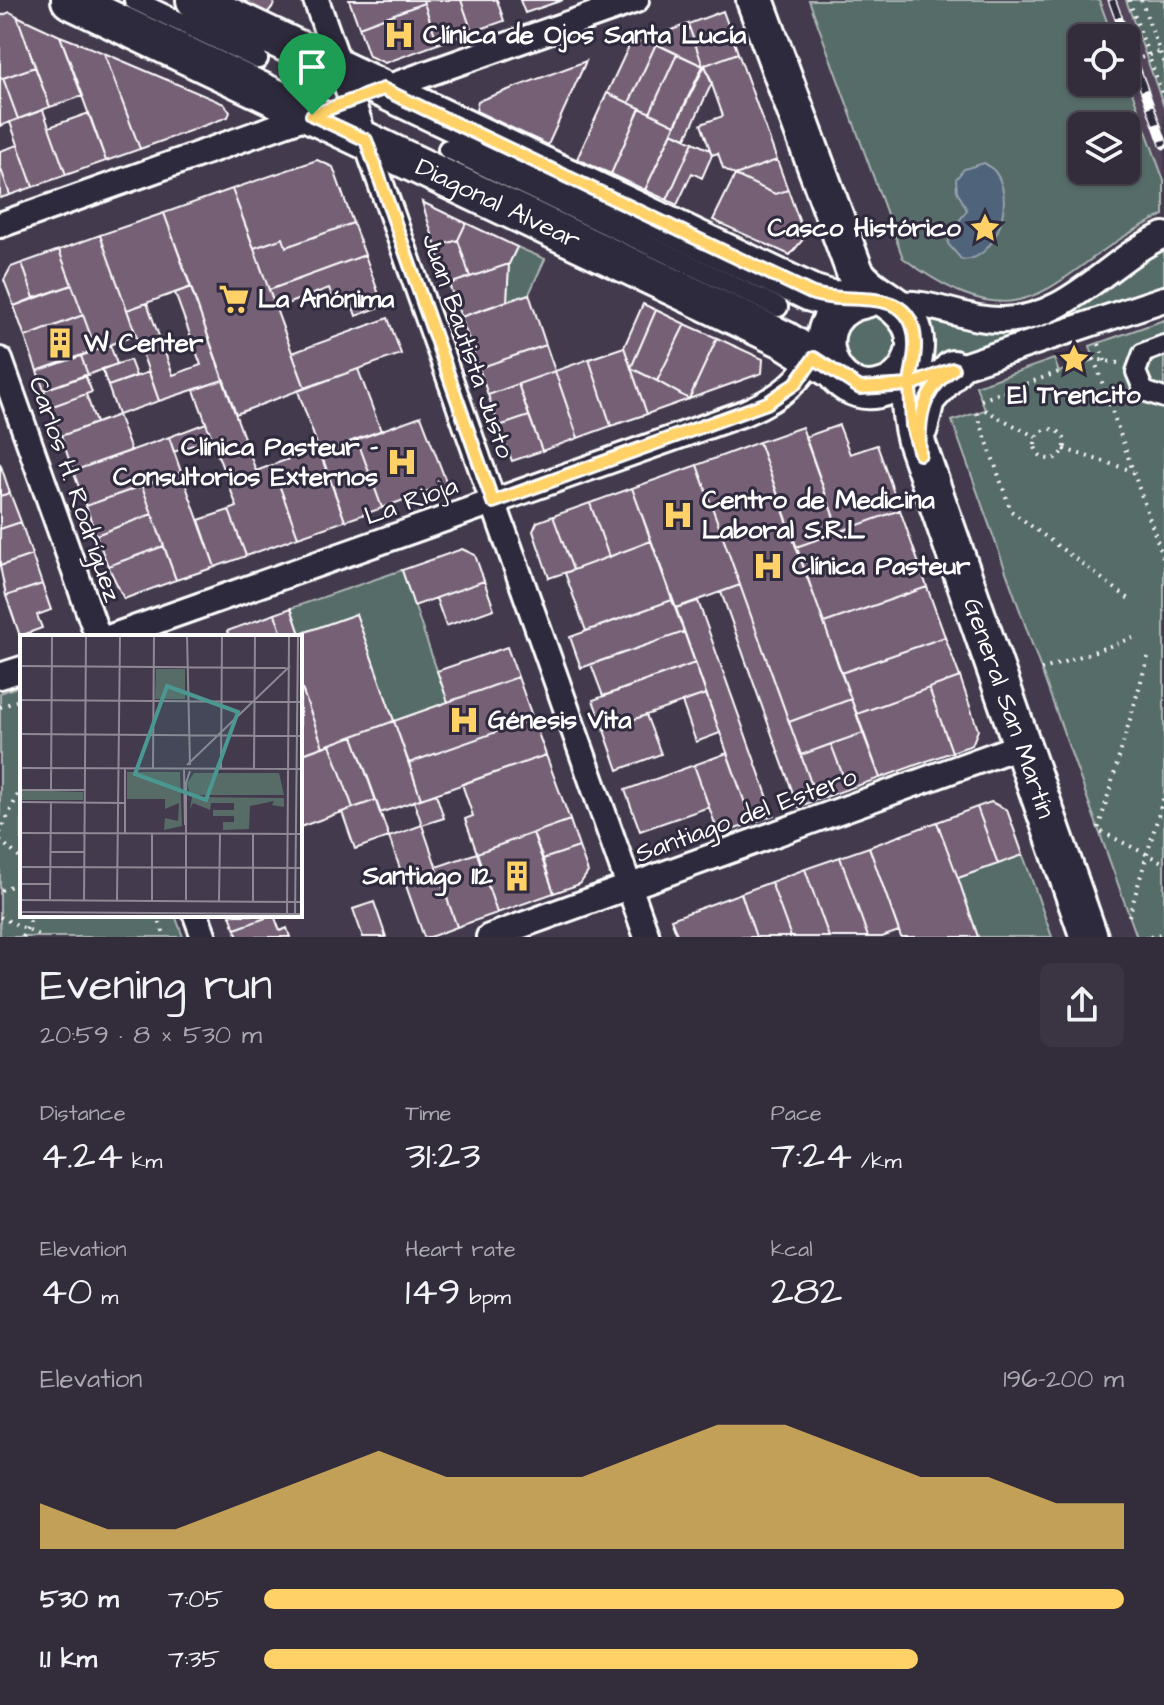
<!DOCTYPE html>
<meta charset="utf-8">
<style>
:root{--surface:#332c3a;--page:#3b3442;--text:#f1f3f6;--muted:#a9a7af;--line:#4e4854;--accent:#ffd166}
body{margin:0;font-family:"Architects Daughter",sans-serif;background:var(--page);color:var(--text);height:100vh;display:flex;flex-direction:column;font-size:30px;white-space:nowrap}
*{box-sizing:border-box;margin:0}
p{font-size:26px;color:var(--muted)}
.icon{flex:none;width:44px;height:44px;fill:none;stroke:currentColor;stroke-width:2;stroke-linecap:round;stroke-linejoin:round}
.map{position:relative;height:937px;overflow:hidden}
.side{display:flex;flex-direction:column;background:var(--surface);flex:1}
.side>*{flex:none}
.buttons{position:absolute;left:1068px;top:24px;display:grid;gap:16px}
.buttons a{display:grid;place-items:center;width:72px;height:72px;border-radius:12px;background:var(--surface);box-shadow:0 2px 6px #0004,0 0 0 2px var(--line);font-size:40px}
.pin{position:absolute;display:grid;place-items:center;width:68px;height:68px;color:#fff;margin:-82px -34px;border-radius:50% 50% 50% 0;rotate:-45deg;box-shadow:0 0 8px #0007}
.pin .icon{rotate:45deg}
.round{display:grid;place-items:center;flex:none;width:84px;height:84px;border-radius:12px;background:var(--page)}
.headline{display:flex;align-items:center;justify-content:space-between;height:136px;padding:0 40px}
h1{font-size:44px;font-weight:600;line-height:60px}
.metrics{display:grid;grid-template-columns:repeat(3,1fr);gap:12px;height:136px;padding:8px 40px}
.metrics div{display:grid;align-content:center}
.metrics b{font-size:40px;font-weight:600}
.metrics small{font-size:22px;font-weight:400}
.metrics p{font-size:22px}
.chart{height:224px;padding:16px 40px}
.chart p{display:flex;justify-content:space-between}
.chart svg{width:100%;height:144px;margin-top:8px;fill:var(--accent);opacity:.7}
ul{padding:0 40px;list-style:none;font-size:26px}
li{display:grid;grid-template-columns:128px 96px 1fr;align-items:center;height:60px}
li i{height:20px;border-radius:10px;background:var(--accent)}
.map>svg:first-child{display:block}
.built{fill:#53455a}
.green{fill:#576c67;stroke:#abb6b3;stroke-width:2;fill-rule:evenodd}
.water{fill:#4f637a;stroke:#95a1af;stroke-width:2}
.building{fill:#756076;stroke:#fff;stroke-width:2}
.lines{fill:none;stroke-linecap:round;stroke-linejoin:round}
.pedestrian-casing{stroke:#fff;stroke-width:24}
.minor-casing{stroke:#fff;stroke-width:30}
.secondary-casing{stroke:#fff;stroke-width:42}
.path{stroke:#fff;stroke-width:4;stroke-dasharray:2 6;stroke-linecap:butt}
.pedestrian{stroke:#2f2a3d;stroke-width:18}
.minor{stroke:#2f2a3d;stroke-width:24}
.secondary{stroke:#2f2a3d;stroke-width:36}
.rail-casing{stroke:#fff;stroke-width:9}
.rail{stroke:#2f2a3d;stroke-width:6;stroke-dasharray:18;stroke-linecap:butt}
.route-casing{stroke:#fff;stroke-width:16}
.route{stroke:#ffd166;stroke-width:10}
.labels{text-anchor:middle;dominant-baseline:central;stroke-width:6;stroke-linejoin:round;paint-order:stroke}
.poi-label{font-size:26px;font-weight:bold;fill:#fff;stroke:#2f2a3d;text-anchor:start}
.street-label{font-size:26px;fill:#fff;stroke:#2f2a3d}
.inset-road{fill:none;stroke:#8f8995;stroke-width:2}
.view{fill:#4b9892;fill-opacity:0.15;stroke:#4b9892;stroke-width:4}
.inset-edge{fill:none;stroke:#fff;stroke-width:4}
</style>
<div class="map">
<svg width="1164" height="937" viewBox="0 0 1164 937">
<rect width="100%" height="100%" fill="#443a4e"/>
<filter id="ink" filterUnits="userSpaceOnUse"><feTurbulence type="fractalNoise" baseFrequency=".0125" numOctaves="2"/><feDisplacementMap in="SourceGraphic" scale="16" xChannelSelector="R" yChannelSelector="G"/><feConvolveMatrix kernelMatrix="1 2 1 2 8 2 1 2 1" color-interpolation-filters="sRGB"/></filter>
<g filter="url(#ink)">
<path class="built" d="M1099,0h27l38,107v74l-38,-106v-37h-13z"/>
<path class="green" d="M809,0h290l14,38h-31v44h44v-7l38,106v34c-113,51 -128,141 -261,43zM1082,126h44v44h-44z
M1126,0h38v107z
M1164,243v50l-232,72v-21l-8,-33 68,14z
M517,247l28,12 -16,35 -22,7 2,-37z
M841 344a28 28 0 1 1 56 0a28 28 0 1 1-56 0Z
M1164,320v617h-27l-185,-516 33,-11 -9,-24 78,-27 5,13 35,-12 -4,-14z
M402,570l46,132 -54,19 -38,-107 -56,20 -9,-26z
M22,685v230h153l8,22h-183v-244z
M1023,855l29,82h-74l-20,-59z"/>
<path class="water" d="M984,163c37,17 18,98 -22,97l-14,-16 2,-10 17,-24 -10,-19 -1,-12 8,-10z"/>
<path class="building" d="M232,0h40l2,5 -10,12z
M349,0h74l1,3 -65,24z
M423,0h38l11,32 -34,12z
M461,0h36l7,21 -32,11z
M520,0h43l-38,13z
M424,3l14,41 -53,19 -16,-7 -10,-29z
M723,11l15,42 -35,13 -15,-42z
M10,12l7,4 18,51 -35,12v-63z
M17,16l43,20 23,60 -33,11z
M688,24l15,42 -57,-27z
M60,36l44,17 36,96 -34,12z
M646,39l10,5 -27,59 -22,-10 22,-47z
M656,44l21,10 -27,59 -21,-10z
M104,53l120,51 6,8 -2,5 -88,32z
M738,53l39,107 -42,15 -12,-7 -5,-15 -6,2 -11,-31 22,-8 -18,-51z
M677,54l26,12 -28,59 -25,-12z
M586,61l-38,84 -72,-34 2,-10z
M705,65l7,18 -26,55 -14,-6z
M35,67l15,40 -32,12 -15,-41z
M3,78l15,41 -18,7v-47z
M607,93l33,15 -29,66 -34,-15z
M640,108l35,17 -30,65 -34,-16z
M43,110l23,65 -33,12 -23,-65z
M89,113l17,48 -40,14 -17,-48z
M672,132l21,10 -26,58 -22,-10z
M693,142l17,8 2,5 -10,23 -10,-5 -15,32 -10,-5z
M18,145l15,42 -23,8 -10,-29v-15z
M317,160l16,7 20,56 -67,24 -3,-9 -29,10 -22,-59z
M777,160l11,30 -13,4 -40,-19z
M0,166l10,29 -10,3z
M735,175l40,19 13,-4 17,47 -15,18 -77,-35z
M232,189l73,199 -69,26 -72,-201z
M422,202l44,21 -8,17 -22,7z
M164,213l27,74 -64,23 -27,-75z
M353,223l12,32 -96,35 -15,-42 29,-10 3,9z
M466,223l51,24 -8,17 -39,13 -12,-37z
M100,235l36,100 -40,15 -37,-100z
M458,240l12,37 -21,7 -13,-37z
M59,250l13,35 -38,13 -12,-35z
M365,255l18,51 -27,10 -5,-15 -15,6 -7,-19 -53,20 -7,-18z
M22,263l12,35 -20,8 -10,-26 7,-13z
M509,264l-2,37 -46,16 -12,-33z
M72,285l11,30 -58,22 -11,-31z
M191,287l32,93 -64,21 -32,-91 20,-7 26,72 28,-10 -26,-72z
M529,294l17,51 -67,23 -18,-51z
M643,304l13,6 -25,58 -7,-21z
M656,310l29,14 -28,57 -26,-13z
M83,315l13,35 -59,21 -12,-34z
M388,318l13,36 -96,34 -13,-35z
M685,324l32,14 -28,61 -32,-18z
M717,338l46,21 -1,14 -73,26z
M110,345l7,19 -29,11 -7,-19z
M546,345l9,26 -67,24 -9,-27z
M624,347l23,67 -36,12 -22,-67z
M81,356l7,19 -44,15 -7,-19z
M589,359l22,67 -33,12 -23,-67z
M130,360l6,16 -28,10 -6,-17z
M631,368l26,13 32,18 -42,15z
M358,369l23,62 -61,22 -22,-62z
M555,371l23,67 -36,13 -24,-67z
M149,372l10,29 -41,14 -10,-29z
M85,375l7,17 -42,15 -6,-17z
M223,380l33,91 16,-6 26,72 -52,19 -17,-46 8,-3 -43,-117z
M518,384l11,32 -30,10 -11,-31z
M86,394l10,29 -35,13 -11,-29z
M118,415l13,36 -58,20 -12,-35z
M421,416l26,68 -65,24 -25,-69z
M529,416l13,35 -30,10 -13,-35z
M206,423l6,15 -38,14 -5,-15z
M839,425l11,29 27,-9 23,65 -61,22 -34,-95z
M802,427l37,105 -43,15 -37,-105z
M169,437l12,35 -95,34 -13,-35z
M357,439l25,69 -37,13 -25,-68z
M759,442l92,257 -62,23 -92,-257z
M319,448l26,73 -47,16 -26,-72z
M0,463l10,30 -10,3z
M697,465l43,120 -64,23 -44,-120z
M181,472l34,95 -39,13 -34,-94z
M142,486l10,28 -56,21 -10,-29z
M632,488l19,53 -42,16 -19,-54z
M10,493l11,29 -21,7v-33z
M590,503l19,54 -36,13 -20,-54z
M229,510l17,46 -31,11 -16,-47z
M900,510l27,77 -103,36 -28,-76z
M152,514l12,32 -56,20 -12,-31z
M553,516l20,54 -24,8 -16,-47 4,-9z
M21,522l11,33 -32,11v-37z
M651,541l21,59 -86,31 -21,-58z
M164,546l12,34 -52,19 -16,-33z
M462,549l13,6 9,26 -70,25 -12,-36z
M32,555l10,29 -36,12 -6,-30z
M484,581l10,28 -48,17 -10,-28z
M42,584l9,26 -14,5 5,13 -22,8 -14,-40z
M740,585l77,215 -19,7 -77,-215z
M927,587l18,50 -104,36 -17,-50z
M672,600l12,32 -103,36 -11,-31z
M698,601l76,214 -22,8 -76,-215z
M291,608l9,26 56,-20 38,107 -71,26 -23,-64v-46h-17l-8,-23z
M275,614l8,23h-54l-2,-6z
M684,632l11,31 -92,33 -12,-32z
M945,637l15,40 -103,37 -16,-41z
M507,647l11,30 -70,25 -11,-31z
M695,663l11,31 -102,36 -11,-30z
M518,677l15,42 -124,44 -15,-42z
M960,677l18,53 -6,15 -20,7 -23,-64z
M300,683l23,64 -23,8z
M929,688l23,64 -72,26 -23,-64z
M706,694l14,39 -24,9 -14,-40z
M851,699l12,34 -62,22 -12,-33z
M646,715l15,39 -43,16 -14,-40z
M533,719l13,36 -125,44 -12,-36z
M394,721l27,78 -41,14 -27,-77z
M863,733l17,45 -32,11 -17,-45z
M353,736l23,64 -23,8 -23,-64z
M330,744l23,64 -53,19v-72z
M831,744l17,45 -31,11 -16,-45z
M727,753l25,70 -33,12 -25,-70z
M546,755l24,65 -93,33 -12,-34 8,-3 -11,-32z
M694,765l15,42 -69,24 -15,-41z
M436,794l8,24 -22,7 -8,-24z
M376,800l13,37 -34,12 -13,-37z
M991,802l16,8 16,45 -25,9 -21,-57z
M977,807l21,57 -40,14 -21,-56z
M570,820l9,27 -36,12 -10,-26z
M937,822l21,56 20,59h-77l-32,-90z
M422,825l35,102 -27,10h-6l-35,-100z
M533,833l21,60 -57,20 -20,-60z
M579,847l9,25 -8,12 -26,9 -11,-34z
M869,847l30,84 -17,6h-14l-28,-80z
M477,853l20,60 -40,14 -21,-60z
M840,857l28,80h-39l-24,-68z
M805,869l24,68h-38l-20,-55z
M771,882l20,55h-35l-15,-44z
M741,893l15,44h-78l-7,-18z
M374,902l12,35h-23l-10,-28z
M230,915h44l-39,14z
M274,915l6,16 7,-3 3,9h-52l-3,-8z"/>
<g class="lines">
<g class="pedestrian-casing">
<path id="pedestrian" d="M134,0l124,59
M448,149l330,158
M1164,345l-21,8 -7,19 8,19 20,7"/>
</g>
<g class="minor-casing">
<path id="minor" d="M316,0l331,937
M375,92l261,-92
M0,225l318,-113
M894,304c38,-4 71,17 109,16 66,-1 105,-60 161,-85
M0,360l98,277
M939,374l225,-75
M111,637l633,-224c36,-15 59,-32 76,-69
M0,676l22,-7
M196,915l8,22
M489,937l533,-192"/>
</g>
<g class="secondary-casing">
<g id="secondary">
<path id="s1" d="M70,0l715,340 49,31"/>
<path d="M195,0l616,293 20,6 26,1"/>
<path id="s2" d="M755,0l100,272c14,23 42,27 55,51 11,19 1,41 0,61 -1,20 1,38 6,57l173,496"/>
<path d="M866,299c-71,12 -39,112 22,87 14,-6 22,-18 26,-33"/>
<path d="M919,428l7,-29 27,-30"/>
</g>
</g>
<path class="path" d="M1129,0l35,99
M1141,0l23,64
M1126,63l38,-13
M1099,344l6,17
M1118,363l-24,-4 70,201
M981,400l78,-28
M985,410l51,27
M977,413l34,98 121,90
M1035 444a15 15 0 1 1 30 0a15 15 0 1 1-30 0Z
M1064,449l69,22
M1148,657l-50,173 66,33
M1041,670l92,-32
M0,707l22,-8
M0,833l22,-47
M0,840l22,20
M1,890l21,-8
M157,915l8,22
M1129,916l35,-120
M0,917l43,20
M23,937l10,-22
M1150,937l14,-4"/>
<use href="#pedestrian" class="pedestrian"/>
<use href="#minor" class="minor"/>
<use href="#secondary" class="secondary"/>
<g class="rail-casing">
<path id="rail" d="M1112,0l14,38
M1126,39l38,106"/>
</g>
<use href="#rail" class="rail"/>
</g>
</g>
<g class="lines" filter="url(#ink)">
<g class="route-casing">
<path id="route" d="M312,115l54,25 127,362 274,-99 29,-20 18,-25 46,30 50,-3 2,41 8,28c-2,-35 2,-63 33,-85l-43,16c1,-14 6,-28 5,-43 -2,-60 -67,-35 -104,-49l-428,-204 -71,26"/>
</g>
<use href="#route" class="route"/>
</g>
<defs>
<g id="hospital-bare" transform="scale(2.4)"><path d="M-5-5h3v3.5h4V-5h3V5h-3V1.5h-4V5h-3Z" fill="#ffd166" stroke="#2f2a3d" stroke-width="2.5" paint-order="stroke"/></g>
<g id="sight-bare" transform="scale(2.4)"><path d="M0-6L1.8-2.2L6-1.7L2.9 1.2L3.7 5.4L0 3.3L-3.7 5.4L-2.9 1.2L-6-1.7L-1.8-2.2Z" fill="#ffd166" stroke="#2f2a3d" stroke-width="2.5" paint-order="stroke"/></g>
<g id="supermarket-bare" transform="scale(2.4)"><path d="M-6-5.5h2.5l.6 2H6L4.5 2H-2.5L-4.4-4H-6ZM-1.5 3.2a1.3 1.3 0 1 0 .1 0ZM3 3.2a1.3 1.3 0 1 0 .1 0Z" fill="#ffd166" stroke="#2f2a3d" stroke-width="2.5" paint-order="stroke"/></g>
<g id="building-bare" transform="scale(2.4)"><path d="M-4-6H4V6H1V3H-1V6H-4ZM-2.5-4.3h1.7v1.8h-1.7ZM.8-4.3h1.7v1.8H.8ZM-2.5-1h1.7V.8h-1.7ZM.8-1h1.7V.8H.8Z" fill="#ffd166" stroke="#2f2a3d" stroke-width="2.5" paint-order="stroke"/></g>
</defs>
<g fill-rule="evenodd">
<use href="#hospital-bare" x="399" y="35"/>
<use href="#sight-bare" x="985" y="228"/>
<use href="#supermarket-bare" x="234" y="299"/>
<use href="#building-bare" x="60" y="343"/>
<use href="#sight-bare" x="1074" y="359"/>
<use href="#hospital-bare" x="402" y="462"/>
<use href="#hospital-bare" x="678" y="515"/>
<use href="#hospital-bare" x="768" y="566"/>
<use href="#hospital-bare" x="464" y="720"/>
<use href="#building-bare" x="517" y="876"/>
</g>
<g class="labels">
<g class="poi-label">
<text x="423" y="35">Clínica de Ojos Santa Lucía</text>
<text x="961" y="228" text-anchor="end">Casco Histórico</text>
<text x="258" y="299">La Anónima</text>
<text x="84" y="343">W Center</text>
<text x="1074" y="395" text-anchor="middle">El Trencito</text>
<text x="378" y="447" text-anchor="end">Clínica Pasteur -<tspan x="378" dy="30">Consultorios Externos</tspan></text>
<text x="702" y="500">Centro de Medicina<tspan x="702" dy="30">Laboral S.R.L</tspan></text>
<text x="792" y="566">Clínica Pasteur</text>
<text x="488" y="720">Génesis Vita</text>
<text x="493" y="876" text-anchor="end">Santiago 112</text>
</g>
<g class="street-label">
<text stroke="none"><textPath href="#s1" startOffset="474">Diagonal Alvear</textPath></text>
<text transform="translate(468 346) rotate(71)">Juan Bautista Justo</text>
<text transform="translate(75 489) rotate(71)">Carlos H. Rodríguez</text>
<text transform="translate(411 501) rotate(-20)">La Rioja</text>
<text stroke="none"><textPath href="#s2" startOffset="768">General San Martín</textPath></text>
<text transform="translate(746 815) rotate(-20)">Santiago del Estero</text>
</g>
</g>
<g transform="translate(20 635)">
<rect width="282" height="282" fill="#443a4e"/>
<path d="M136,34h29v30h-30zM107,137h53l2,54 -18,4 1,-12 13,3 1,-18 -14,6v-10h-38zM174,138h85l5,22h-94l-3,-12zM0,155l63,2v8h-63zM172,162l92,1v9l-12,-2 2,-4 -24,5 -1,23 -26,1v-8h11v-6h-21v-6h21v-7h-23l-1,7 -17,-7 -3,6z" fill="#576c67"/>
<path class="inset-road" d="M167,0l3,130M0,31l266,2M0,65l282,2M0,99l282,2M167,130l103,-99M0,133l282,1M164,133l1,57M234,133l1,-133M105,134v64M133,134l1,-134M201,134l1,-134M0,155h65M31,155l1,-155M0,167l105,1M0,198l282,1M30,217h35M0,232l282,1M0,249h30M30,264l1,-97M0,265l282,2M97,265l3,-265M132,265v-66M166,265v-117l4,-12M64,266l2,-266M199,266l1,-67M233,266v-67M0,277l282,2M267,282l2,-282M275,282l3,-282"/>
<path class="view" d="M147,51l71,26 -32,88 -71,-26z"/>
<rect width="282" height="282" class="inset-edge"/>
</g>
</svg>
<div class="buttons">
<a><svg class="icon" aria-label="locate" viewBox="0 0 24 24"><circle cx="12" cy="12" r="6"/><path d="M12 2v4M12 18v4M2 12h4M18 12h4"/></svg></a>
<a><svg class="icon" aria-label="layers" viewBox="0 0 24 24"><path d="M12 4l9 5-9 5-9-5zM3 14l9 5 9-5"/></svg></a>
</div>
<div class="pin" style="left:312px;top:115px;background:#1e9e55"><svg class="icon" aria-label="arrive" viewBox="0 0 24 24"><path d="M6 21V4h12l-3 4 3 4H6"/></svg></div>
</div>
<section class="side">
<div class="headline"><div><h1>Evening run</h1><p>20:59 · 8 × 530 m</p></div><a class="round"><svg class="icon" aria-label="share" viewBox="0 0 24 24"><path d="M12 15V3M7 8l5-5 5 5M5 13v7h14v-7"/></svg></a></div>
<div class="metrics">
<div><p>Distance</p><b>4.24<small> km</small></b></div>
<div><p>Time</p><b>31:23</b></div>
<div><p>Pace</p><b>7:24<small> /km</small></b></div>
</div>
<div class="metrics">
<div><p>Elevation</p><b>40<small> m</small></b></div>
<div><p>Heart rate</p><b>149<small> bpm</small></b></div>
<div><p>kcal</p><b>282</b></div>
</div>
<div class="chart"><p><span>Elevation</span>196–200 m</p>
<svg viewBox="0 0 160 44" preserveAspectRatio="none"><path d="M0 44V30L10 38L20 38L30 30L40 22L50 14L60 22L70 22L80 22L90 14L100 6L110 6L120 14L130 22L140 22L150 30L160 30V44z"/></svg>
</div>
<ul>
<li><b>530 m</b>7:05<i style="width:100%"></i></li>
<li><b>1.1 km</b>7:35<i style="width:76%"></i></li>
</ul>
</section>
